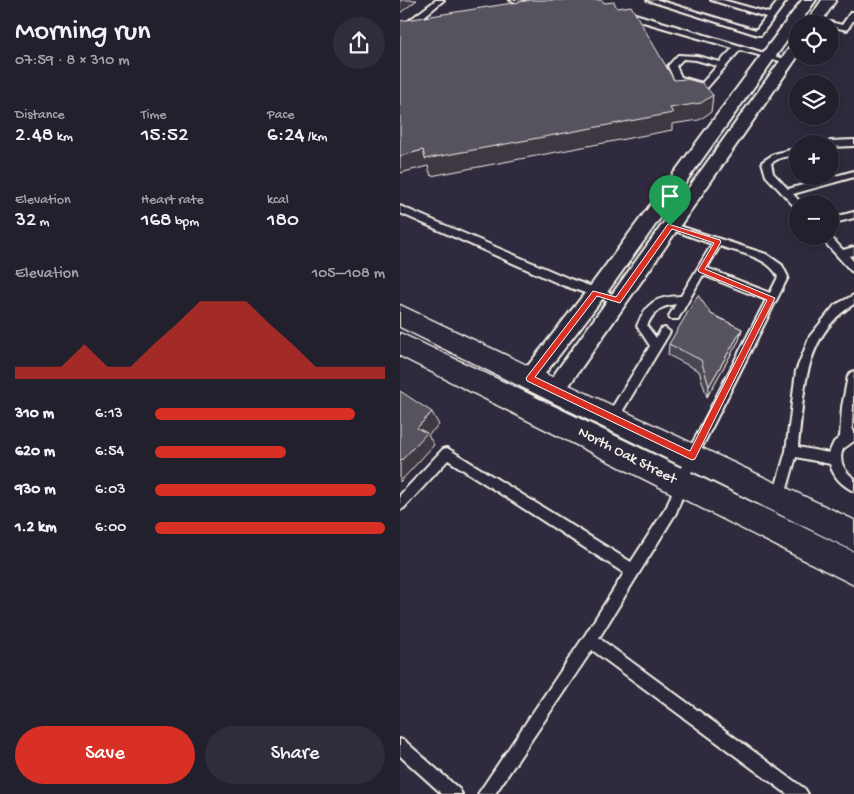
<!DOCTYPE html>
<meta charset="utf-8">
<style>
:root{--surface:#23202e;--page:#2f2d3a;--text:#f1f3f6;--muted:#a3a3aa;--line:#403e4a;--accent:#d93025}
body{margin:0;font-family:"Gochi Hand",sans-serif;background:var(--page);color:var(--text);height:100vh;display:flex;flex-direction:column;font-size:19px;white-space:nowrap}
*{box-sizing:border-box;margin:0}
p{font-size:16px;color:var(--muted)}
.icon{flex:none;width:28px;height:28px;fill:none;stroke:currentColor;stroke-width:2;stroke-linecap:round;stroke-linejoin:round}
.map{position:relative;flex:1;overflow:hidden}
.sheet{display:flex;flex-direction:column;background:var(--surface);width:400px}
.sheet>*{flex:none}
.buttons{position:absolute;left:389px;top:15px;display:grid;gap:10px}
.buttons a{display:grid;place-items:center;width:50px;height:50px;border-radius:50%;background:var(--surface);box-shadow:0 2px 12px #0003,0 0 0 1px var(--line);font-size:25px}
.pin{position:absolute;display:grid;place-items:center;width:42px;height:42px;color:#fff;margin:-51px -21px;border-radius:50% 50% 50% 0;rotate:-45deg;box-shadow:0 0 5px #0007}
.pin .icon{rotate:45deg}
.round{display:grid;place-items:center;flex:none;width:52px;height:52px;border-radius:26px;background:var(--page)}
.head{display:flex;align-items:center;justify-content:space-between;height:85px;padding:0 15px}
h1{font-size:28px;font-weight:600;line-height:38px}
.metrics{display:grid;grid-template-columns:repeat(3,1fr);gap:8px;height:85px;padding:5px 15px}
.metrics div{display:grid;align-content:center}
.metrics b{font-size:21px;font-weight:600}
.metrics small{font-size:14px;font-weight:400}
.metrics p{font-size:14px}
.chart{height:140px;padding:10px 15px}
.chart p{display:flex;justify-content:space-between}
.chart svg{width:100%;height:90px;margin-top:5px;fill:var(--accent);opacity:.7}
.button{display:flex;gap:10px;margin-top:auto;padding:10px 15px}
.button a{flex:1;height:58px;border-radius:30px;background:var(--accent);color:#fff;font-size:20px;font-weight:600;line-height:58px;text-align:center}
.button a+a{background:var(--page);color:var(--text)}
ul{padding:0 15px;list-style:none;font-size:16px}
li{display:grid;grid-template-columns:80px 60px 1fr;align-items:center;height:38px}
li i{height:12px;border-radius:6px;background:var(--accent)}
main{display:flex;flex:1;min-height:0}
.map>svg:first-child{display:block}
.lines{fill:none;stroke-linecap:round;stroke-linejoin:round}
.service-casing{stroke:#f4f1e8;stroke-width:4}
.minor-casing{stroke:#f4f1e8;stroke-width:4}
.secondary-casing{stroke:#f4f1e8;stroke-width:3}
.service{fill:#2f2a3d;fill-rule:evenodd}
.minor{fill:#2f2a3d;fill-rule:evenodd}
.secondary{fill:#2f2a3d;fill-rule:evenodd}
.wall{fill:#4a4752;stroke:#f4f1e8}
.shaded-wall{fill:#3c3942;stroke:#f4f1e8}
.building{fill:#56525f;stroke:#f4f1e8}
.route{fill:#d93025;stroke:#fff;fill-rule:evenodd}
.labels{text-anchor:middle;dominant-baseline:central;stroke-width:4;stroke-linejoin:round;paint-order:stroke}
.street-label{font-size:15px;fill:#f4f1e8;stroke:#2f2a3d}
</style>
<main>
<section class="sheet">
<div class="head"><div><h1>Morning run</h1><p>07:59 · 8 × 310 m</p></div><a class="round"><svg class="icon" aria-label="share" viewBox="0 0 24 24"><path d="M12 15V3M7 8l5-5 5 5M5 13v7h14v-7"/></svg></a></div>
<div class="metrics">
<div><p>Distance</p><b>2.48<small> km</small></b></div>
<div><p>Time</p><b>15:52</b></div>
<div><p>Pace</p><b>6:24<small> /km</small></b></div>
</div>
<div class="metrics">
<div><p>Elevation</p><b>32<small> m</small></b></div>
<div><p>Heart rate</p><b>168<small> bpm</small></b></div>
<div><p>kcal</p><b>180</b></div>
</div>
<div class="chart"><p><span>Elevation</span>105–108 m</p>
<svg viewBox="0 0 160 44" preserveAspectRatio="none"><path d="M0 44V38L10 38L20 38L30 27L40 38L50 38L60 27L70 17L80 6L90 6L100 6L110 17L120 27L130 38L140 38L150 38L160 38V44z"/></svg>
</div>
<ul>
<li><b>310 m</b>6:13<i style="width:87%"></i></li>
<li><b>620 m</b>6:54<i style="width:57%"></i></li>
<li><b>930 m</b>6:03<i style="width:96%"></i></li>
<li><b>1.2 km</b>6:00<i style="width:100%"></i></li>
</ul>
<div class="button"><a>Save</a><a>Share</a></div>
</section>
<div class="map">
<svg width="454" height="794" viewBox="0 0 454 794">
<rect width="100%" height="100%" fill="#2f2a3d"/>
<filter id="ink" filterUnits="userSpaceOnUse"><feTurbulence type="fractalNoise" baseFrequency=".02" numOctaves="2"/><feDisplacementMap in="SourceGraphic" scale="10" xChannelSelector="R" yChannelSelector="G"/><feConvolveMatrix kernelMatrix="1 2 1 2 8 2 1 2 1" color-interpolation-filters="sRGB"/></filter>
<g filter="url(#ink)">
<g class="lines">
<g class="service-casing">
<path id="service" d="M36,0h8l-35,29h-6v-4z
M110,0h11l17,6 -4,2z
M247,0h11l98,30 10,-13 -55,-17h12l46,13 10,-13h8l-26,35h-3z
M219,11h6l166,50 -4,2 -47,-13 -33,38 -32,-7 -7,-15 10,-11 19,1 23,6 13,-14 -114,-33zM283,59l13,1 21,6 -15,17 -21,-6 -5,-11z
M451,12h3v7l-7,11 -17,-4v-2h-3l3,-2 12,3z
M454,140v6l-24,1v-3h-4l4,-3z
M398,148v6l-18,4 -9,5 2,10 15,16 66,-18v6l-61,17 9,10h-4v4l-3,-1 -29,-31 -4,-14 12,-8z
M0,206l170,73 51,18 1,3 -5,4 -55,-19 -162,-72z
M454,212v6l-24,6v-6z
M270,223l96,31 16,11 6,12 -91,180 -21,56 -77,125 206,151 3,5h-21l-195,-144 -97,144h-17l107,-159 39,-62 -176,-113 -44,48 -4,2v-15l43,-46 4,-1 184,114 36,-56 21,-54 78,-152 -63,-25 -25,44h-8l-1,-3 7,-12c-16,2 -22,7 -29,22l9,12 5,-9 4,-1 5,4 -54,90 -4,1 -4,-1 -2,-4 2,-4 42,-68 -13,-20c10,-24 18,-29 44,-30l31,-52 -45,-16 -2,-2zM320,246c19,7 49,11 58,31l-8,16 -63,-25z
M419,236h11l13,14 11,-3v8l-5,1 5,6v10l-3,-1z
M454,295v9c-51,31 -50,90 -56,143l31,6 5,-11 6,-5 2,-30 6,-31 2,-3 4,-2 -2,60h2v10l-11,8c-5,12 1,22 11,29v13c-12,-5 -21,-15 -24,-27l-34,-7 -12,42 -2,4 -4,2 -4,-2 -2,-4 14,-48 10,-80 14,-35 25,-31z
M0,739l5,2 54,48 3,5h-20l-42,-38z"/>
</g>
<g class="minor-casing">
<path id="minor" d="M402,0h14l-213,298 -66,86 -7,3 -7,-3 -3,-6 3,-6 66,-84z
M422,0h14l-16,24h-14z
M398,42v14l-228,328 -7,13 -7,3 -7,-3 -4,-6 11,-19 237,-329z"/>
</g>
<g class="secondary-casing">
<path id="secondary" d="M0,305l454,215v31l-454,-224z
M0,333l123,58 331,161v33l-454,-229z"/>
</g>
<use href="#service" class="service"/>
<use href="#minor" class="minor"/>
<use href="#secondary" class="secondary"/>
</g>
<path class="wall" d="M311,314l31,15 -3,11 -32,57 -8,-26 -31,-16 1,-11z"/>
<path class="shaded-wall" d="M0,0h17l-17,13z
M313,95l-2,17 -12,8 -27,4v6l-241,46 -3,-10 -28,7v-17l23,-6 247,-42z
M342,329l-3,11 -32,57 2,-11z
M32,412l7,13 -11,10 6,10 -34,37v-20l17,-34z"/>
<path class="building" d="M131,0h71l2,3 10,-1 3,6 14,-2 43,74 12,-1 16,4 11,12 -12,8 -31,5 3,5 -248,46 -2,-9 -23,6v-135z
M298,295l13,19 31,15 -33,57 -8,-26 -32,-16z
M0,391l32,21 -15,16 10,5 -27,29z"/>
</g>
<path class="route" d="M268,224l52,16 1,2 -16,27 70,29 -80,161 -3,1 -165,-79 -1,-3 67,-87 23,6zM272,229l42,14 -16,27 1,2 68,28 -77,151 -155,-74 62,-81 23,7z"/>
<g class="labels">
<g class="street-label">
<text transform="translate(227 456) rotate(27)">North Oak Street</text>
</g>
</g>
</svg>
<div class="buttons">
<a><svg class="icon" aria-label="locate" viewBox="0 0 24 24"><circle cx="12" cy="12" r="6"/><path d="M12 2v4M12 18v4M2 12h4M18 12h4"/></svg></a>
<a><svg class="icon" aria-label="layers" viewBox="0 0 24 24"><path d="M12 4l9 5-9 5-9-5zM3 14l9 5 9-5"/></svg></a>
<a>+</a>
<a>−</a>
</div>
<div class="pin" style="left:270px;top:226px;background:#1e9e55"><svg class="icon" aria-label="arrive" viewBox="0 0 24 24"><path d="M6 21V4h12l-3 4 3 4H6"/></svg></div>
</div>
</main>
